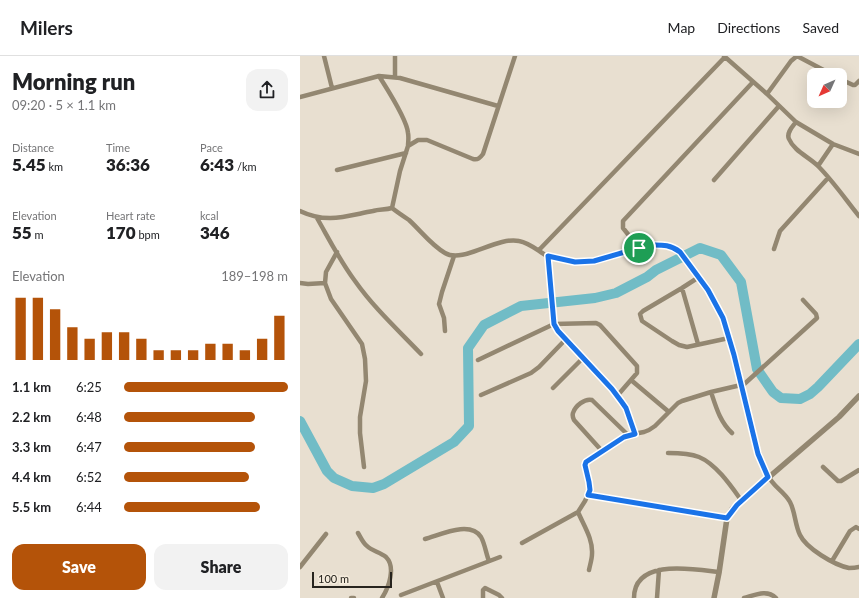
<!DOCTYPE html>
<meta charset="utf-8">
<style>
:root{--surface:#fff;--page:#f2f2f2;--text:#202124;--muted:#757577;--line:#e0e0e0;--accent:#b45309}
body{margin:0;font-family:Lato,sans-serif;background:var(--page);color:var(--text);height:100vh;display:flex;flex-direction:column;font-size:15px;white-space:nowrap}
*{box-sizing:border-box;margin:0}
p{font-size:13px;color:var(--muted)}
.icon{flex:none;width:22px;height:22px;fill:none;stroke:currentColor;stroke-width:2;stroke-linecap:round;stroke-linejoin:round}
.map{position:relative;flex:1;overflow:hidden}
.side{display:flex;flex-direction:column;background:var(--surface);width:300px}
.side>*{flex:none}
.needle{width:26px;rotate:225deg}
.controls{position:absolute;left:507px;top:12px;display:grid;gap:8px}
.controls a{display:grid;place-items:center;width:40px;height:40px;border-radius:8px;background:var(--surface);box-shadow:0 4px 16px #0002;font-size:20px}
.scale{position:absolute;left:12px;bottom:10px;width:80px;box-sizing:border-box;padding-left:4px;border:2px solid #27241e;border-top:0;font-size:11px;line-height:14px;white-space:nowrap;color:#27241e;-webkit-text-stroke:3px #f5ecdd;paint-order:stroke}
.pin{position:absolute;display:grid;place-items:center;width:34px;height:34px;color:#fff;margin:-17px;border:2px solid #fff;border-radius:50%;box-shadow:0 1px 4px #0007}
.round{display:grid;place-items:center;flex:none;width:42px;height:42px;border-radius:12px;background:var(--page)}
.head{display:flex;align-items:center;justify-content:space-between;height:68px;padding:0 12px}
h1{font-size:22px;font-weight:800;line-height:30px}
.metrics{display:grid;grid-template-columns:repeat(3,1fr);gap:6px;height:68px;padding:4px 12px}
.metrics div{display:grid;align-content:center}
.metrics b{font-size:17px;font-weight:800}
.metrics small{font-size:11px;font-weight:400}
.metrics p{font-size:11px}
.chart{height:112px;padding:8px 12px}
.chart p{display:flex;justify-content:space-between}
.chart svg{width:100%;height:72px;margin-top:4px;stroke:var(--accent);stroke-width:6}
.cta{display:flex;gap:8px;margin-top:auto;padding:8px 12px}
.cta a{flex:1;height:46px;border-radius:12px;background:var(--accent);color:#fff;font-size:16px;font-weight:800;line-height:46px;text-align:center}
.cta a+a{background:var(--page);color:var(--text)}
ul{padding:0 12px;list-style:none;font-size:13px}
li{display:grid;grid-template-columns:64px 48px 1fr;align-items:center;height:30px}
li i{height:10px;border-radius:5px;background:var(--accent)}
header{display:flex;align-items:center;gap:24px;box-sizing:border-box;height:56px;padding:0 20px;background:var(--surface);border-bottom:1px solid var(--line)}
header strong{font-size:19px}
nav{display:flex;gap:22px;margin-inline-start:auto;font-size:14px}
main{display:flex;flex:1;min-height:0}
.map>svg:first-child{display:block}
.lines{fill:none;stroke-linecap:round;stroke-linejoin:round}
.river{stroke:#71bcc6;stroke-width:10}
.minor{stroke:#938771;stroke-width:4.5}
.tertiary{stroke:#938771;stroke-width:5.5}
.route-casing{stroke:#fff;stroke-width:8}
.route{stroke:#1a73e8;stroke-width:5}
</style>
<header>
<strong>Milers</strong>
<nav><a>Map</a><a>Directions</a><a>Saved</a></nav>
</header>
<main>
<section class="side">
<div class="head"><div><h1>Morning run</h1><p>09:20 · 5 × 1.1 km</p></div><a class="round"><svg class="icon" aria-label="share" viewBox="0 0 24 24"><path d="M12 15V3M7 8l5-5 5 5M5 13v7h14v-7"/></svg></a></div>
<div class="metrics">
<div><p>Distance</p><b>5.45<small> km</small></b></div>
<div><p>Time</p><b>36:36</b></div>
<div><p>Pace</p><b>6:43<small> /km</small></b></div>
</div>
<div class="metrics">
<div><p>Elevation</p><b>55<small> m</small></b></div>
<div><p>Heart rate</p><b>170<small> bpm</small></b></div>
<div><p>kcal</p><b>346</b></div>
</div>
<div class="chart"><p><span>Elevation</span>189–198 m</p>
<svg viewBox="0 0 160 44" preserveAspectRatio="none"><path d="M5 44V6M15 44V6M25 44V13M35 44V24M45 44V31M55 44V27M65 44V27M75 44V31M85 44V38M95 44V38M105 44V38M115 44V34M125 44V34M135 44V38M145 44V31M155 44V17"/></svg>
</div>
<ul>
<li><b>1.1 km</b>6:25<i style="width:100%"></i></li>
<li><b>2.2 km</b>6:48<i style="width:80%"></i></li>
<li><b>3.3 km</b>6:47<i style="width:80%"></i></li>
<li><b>4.4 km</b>6:52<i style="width:76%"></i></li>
<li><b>5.5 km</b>6:44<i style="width:83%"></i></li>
</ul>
<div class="cta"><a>Save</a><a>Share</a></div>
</section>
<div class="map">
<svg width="559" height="542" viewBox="0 0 559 542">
<rect width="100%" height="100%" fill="#e8dfd0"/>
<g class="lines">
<path class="river" d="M0,365l27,50 7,7 18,8 21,2 11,-4 70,-42 15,-16 -1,-78 16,-23 37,-19 74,-8 21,-5 31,-16 9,-7 44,-22 21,7 20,27 16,87 16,23 8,6 19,1 10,-5 8,-7 41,-43"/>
<path class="minor" d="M24,0l8,32
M424,0l43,38 29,28 37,22 26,10
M79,20l21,2 98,28
M95,21v-21
M540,23l13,6h2l4,-4
M467,38l24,-33 6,-5 36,19
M0,41l79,-21c8,13 28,43 29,57 1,5 0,9 0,13
M496,66c-3,4 -10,11 -7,17 5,12 20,18 29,27 15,15 28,34 41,50
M518,110l15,-22
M37,114l69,-17
M414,124l65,-74
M92,152l8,-37 8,-25 10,-6h9l46,19c5,1 7,-1 10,-5l32,-98
M0,155c27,13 46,5 73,0 6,-2 12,-1 19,-3 5,4 11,8 17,12 12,11 22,25 36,33 18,11 52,-17 74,-12 11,2 19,10 28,15 13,6 31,6 45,5 24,-2 70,-31 90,-7 15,19 32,43 41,65 19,51 22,106 45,156 4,11 16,16 22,27 5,9 5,23 10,33 6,13 34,30 49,33 3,0 6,0 10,-1
M17,162c12,21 23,43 38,63 19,27 43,49 66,73
M339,192l-16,-20v-7l130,-139
M474,193l6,-18 48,-53
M239,194l186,-193
M37,196l-11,20 -1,11 6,16 31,45 3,15 1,22 -6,36v16l4,34
M248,200l6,68 4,7 54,58 9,12 5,7 9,26
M399,221l-17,11 -39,23 -3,3 2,7 30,20 7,4 8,2 42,-9
M0,227l8,1 17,-1
M382,232l16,56
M145,275l-1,-13 -5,-14 3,-12 12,-36
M178,304l76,-36 42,-1 4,2 37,41v7l-20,23
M331,324l38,32
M441,331l76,-69 -1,-4 -13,-14
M253,332l30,-30
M411,336c5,15 9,30 21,41
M181,339l50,-22 8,-6 27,-28
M302,395l-28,-31c-1,-2 -2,-4 -1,-7 2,-7 12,-15 19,-13l36,35
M368,397c10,0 21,0 31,4 17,7 32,29 42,43
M523,411l15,14h3l18,-11
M288,439l139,23
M278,456c6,14 15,27 14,42 0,5 -2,11 -3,16
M58,477c3,5 5,10 9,13 5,5 13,6 19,11 10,10 3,30 -4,41
M125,483c15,-4 45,-19 56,-2 4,7 5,17 8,24
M222,487l56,-31 7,-11 5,-11 -5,-25 1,-3 3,-3 39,-24 16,-3 5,-2 6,-4 23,-23 4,-2 29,-9 30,-7
M532,505l18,-30 6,-4 3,2
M0,511l26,-33
M137,526l6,16
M101,539l99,-38
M51,542h3
M183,542v-8l2,-2 14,7 3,3
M334,542c0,-40 59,-29 85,-26
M357,542l2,-28
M444,542c11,-3 23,-9 32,0"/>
<path class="tertiary" d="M414,542l5,-25 8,-55 5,-9 107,-92 20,-21"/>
</g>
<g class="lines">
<g class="route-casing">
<path id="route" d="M349,189c12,0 21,-1 31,7l28,38 15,28 11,37 24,99 10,23 -31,28 -10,13 -139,-23 2,-5 -1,-8 -4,-17 1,-3 38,-25 11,-3 -9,-26 -5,-7 -9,-12 -54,-58 -4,-7 -6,-68 27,6 19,-1z"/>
</g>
<use href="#route" class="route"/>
</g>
</svg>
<div class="controls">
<a><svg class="needle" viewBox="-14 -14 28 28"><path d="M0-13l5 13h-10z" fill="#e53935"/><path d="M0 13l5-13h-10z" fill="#757577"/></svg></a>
</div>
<div class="scale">100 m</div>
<div class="pin" style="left:339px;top:192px;background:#1e9e55"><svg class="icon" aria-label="arrive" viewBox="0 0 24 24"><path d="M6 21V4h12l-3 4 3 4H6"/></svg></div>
</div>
</main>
